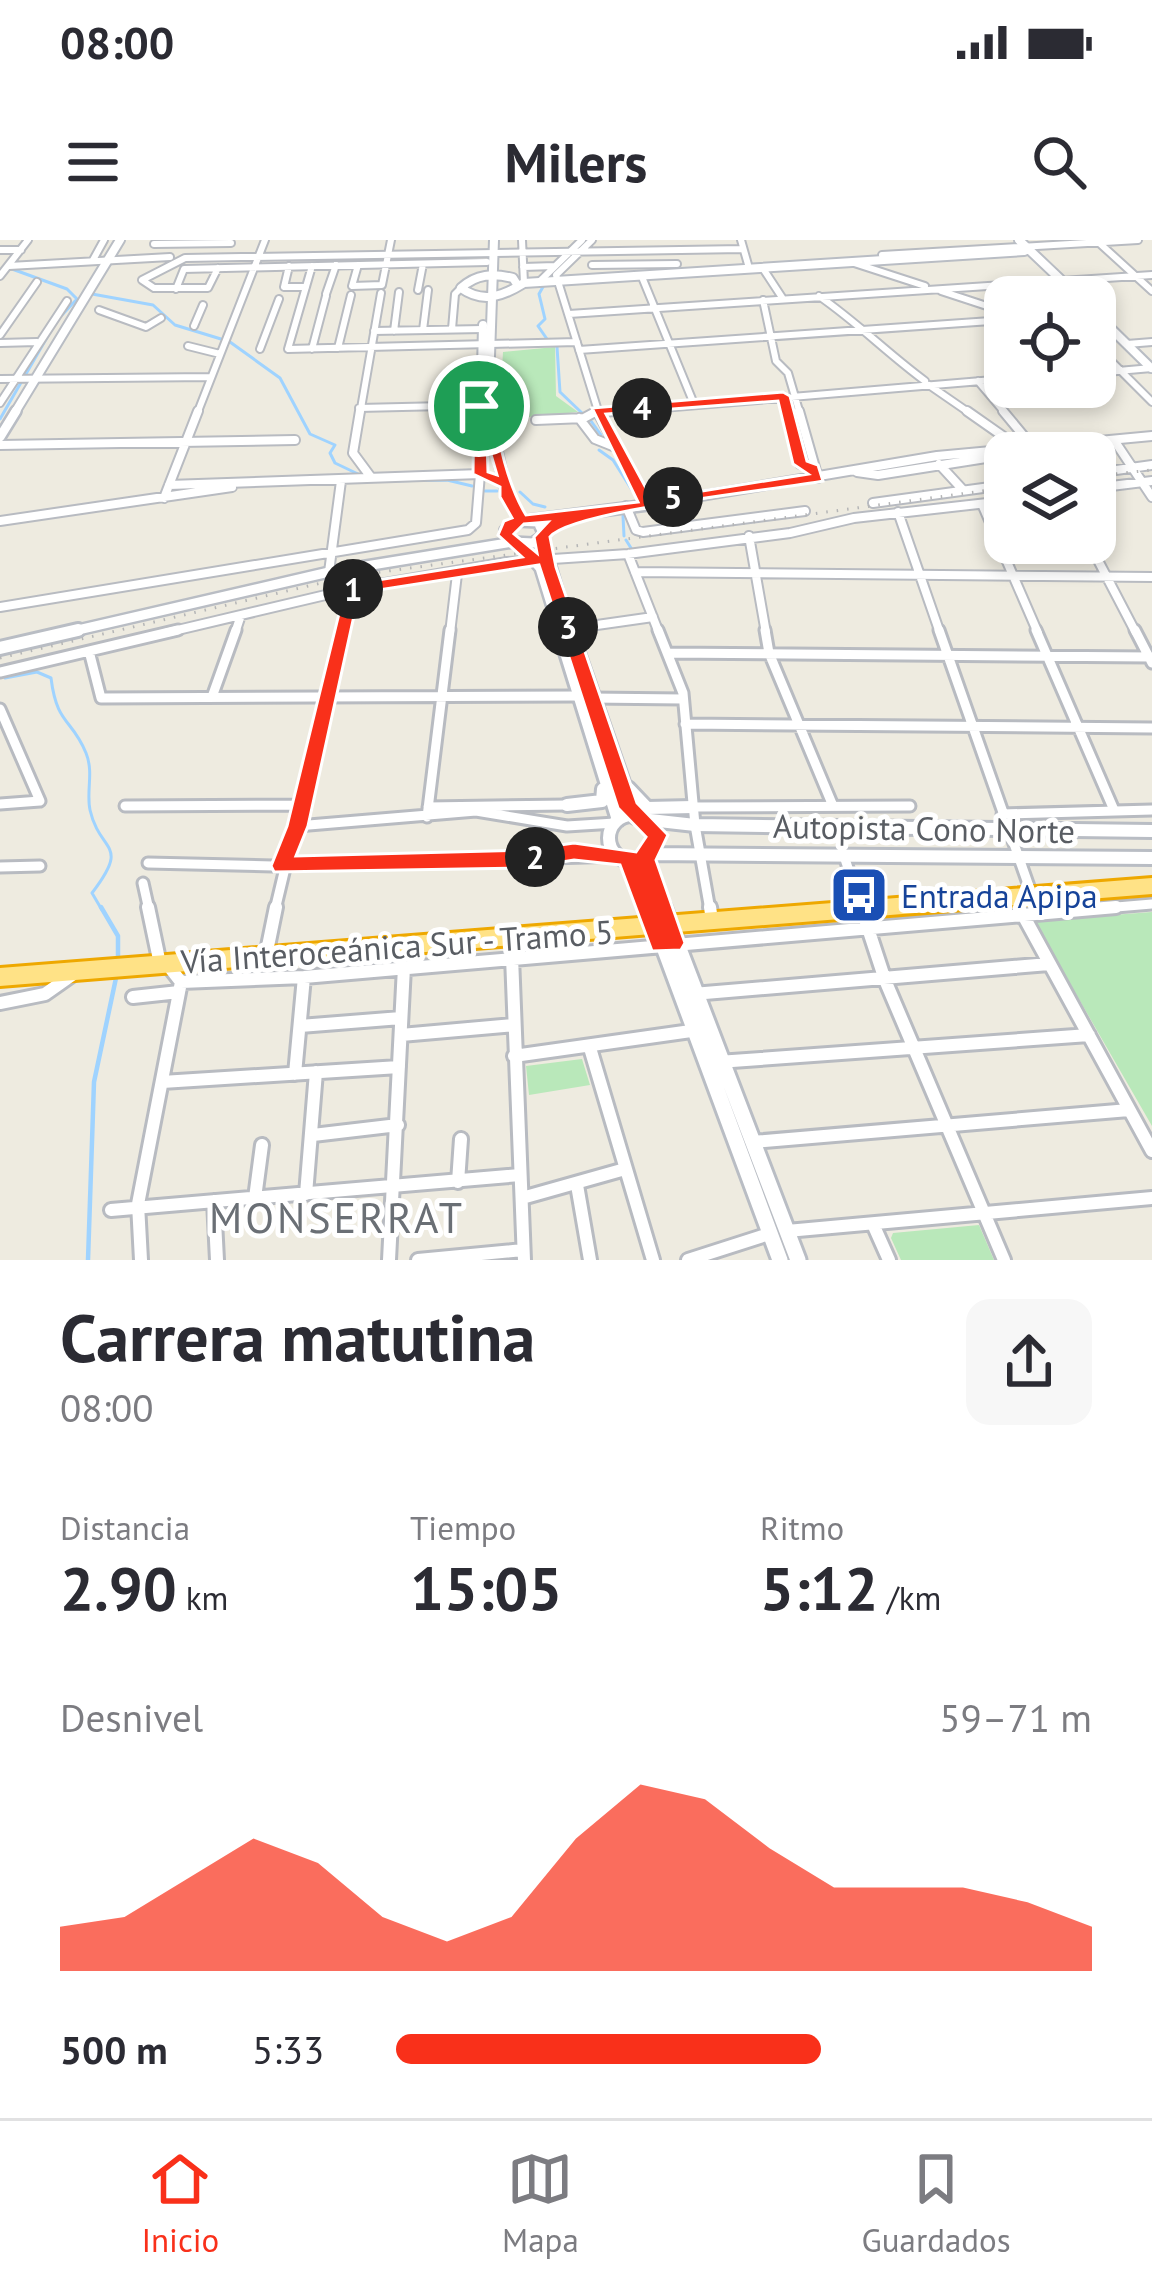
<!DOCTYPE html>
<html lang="es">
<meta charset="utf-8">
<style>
:root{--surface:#fff;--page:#f7f7f7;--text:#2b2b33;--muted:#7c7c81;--line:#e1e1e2;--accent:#f9301a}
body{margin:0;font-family:"PT Sans",sans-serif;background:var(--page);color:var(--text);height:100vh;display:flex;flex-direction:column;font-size:45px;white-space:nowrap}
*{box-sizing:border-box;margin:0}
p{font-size:39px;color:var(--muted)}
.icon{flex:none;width:66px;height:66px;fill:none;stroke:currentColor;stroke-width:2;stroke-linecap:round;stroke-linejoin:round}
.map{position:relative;height:1020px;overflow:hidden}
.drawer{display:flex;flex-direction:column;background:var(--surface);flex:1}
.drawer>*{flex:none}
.buttons{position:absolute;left:984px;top:36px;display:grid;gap:24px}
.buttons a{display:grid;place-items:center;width:132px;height:132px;border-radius:24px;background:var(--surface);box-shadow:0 6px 18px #0003;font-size:60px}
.pin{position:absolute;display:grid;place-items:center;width:102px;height:102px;color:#fff;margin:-51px;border:6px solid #fff;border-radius:50%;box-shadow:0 3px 12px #0007}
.km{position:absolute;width:60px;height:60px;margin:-30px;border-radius:50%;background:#222;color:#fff;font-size:33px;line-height:60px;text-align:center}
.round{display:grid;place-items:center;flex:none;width:126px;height:126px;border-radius:24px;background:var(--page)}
.summary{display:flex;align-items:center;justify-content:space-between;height:204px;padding:0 60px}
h1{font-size:66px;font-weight:700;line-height:90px}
.stats{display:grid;grid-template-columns:repeat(3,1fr);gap:18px;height:204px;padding:12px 60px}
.stats div{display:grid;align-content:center}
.stats b{font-size:60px;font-weight:700}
.stats small{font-size:33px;font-weight:400}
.stats p{font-size:33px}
.chart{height:336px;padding:24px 60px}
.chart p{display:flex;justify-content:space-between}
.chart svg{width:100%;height:216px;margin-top:12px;fill:var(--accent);opacity:.7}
ul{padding:0 60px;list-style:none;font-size:39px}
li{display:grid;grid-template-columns:192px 144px 1fr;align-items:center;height:90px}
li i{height:30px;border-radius:15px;background:var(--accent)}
.status{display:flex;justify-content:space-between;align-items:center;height:84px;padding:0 60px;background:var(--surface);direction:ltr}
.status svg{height:33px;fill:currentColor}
header{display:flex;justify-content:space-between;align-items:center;height:156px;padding:0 60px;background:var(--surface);font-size:54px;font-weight:700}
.tab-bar{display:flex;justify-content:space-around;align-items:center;height:168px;border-top:3px solid var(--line);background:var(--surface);font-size:33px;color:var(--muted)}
.tab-bar a{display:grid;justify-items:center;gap:6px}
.tab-bar .on{color:var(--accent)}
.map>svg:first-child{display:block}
.green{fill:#b9e8ba}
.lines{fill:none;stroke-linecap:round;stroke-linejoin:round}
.stream-far1{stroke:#9fd3ff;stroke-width:3}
.stream{stroke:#9fd3ff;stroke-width:4.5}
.street-far3-casing{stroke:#b8bbc1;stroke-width:10}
.street-far2-casing{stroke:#b8bbc1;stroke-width:12}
.street-far1-casing{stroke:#b8bbc1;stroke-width:15}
.street-casing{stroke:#b8bbc1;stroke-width:18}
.secondary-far3-casing{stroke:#b9bdc4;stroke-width:12}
.secondary-far2-casing{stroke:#b9bdc4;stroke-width:14}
.secondary-far1-casing{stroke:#b9bdc4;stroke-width:18}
.secondary-casing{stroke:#b9bdc4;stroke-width:21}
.highway-casing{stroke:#eea800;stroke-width:6}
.street-far3{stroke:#fff;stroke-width:6}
.street-far2{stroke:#fff;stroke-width:8}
.street-far1{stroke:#fff;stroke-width:9}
.street{stroke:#fff;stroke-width:12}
.secondary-far3{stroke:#fff;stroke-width:8}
.secondary-far2{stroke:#fff;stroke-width:9}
.secondary-far1{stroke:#fff;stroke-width:12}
.secondary{stroke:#fff;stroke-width:15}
.highway{fill:#ffe286;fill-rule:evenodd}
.rail{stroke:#b4b5b6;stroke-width:3;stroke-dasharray:1.5 9;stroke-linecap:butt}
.route{fill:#f9301a;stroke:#fff;stroke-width:3;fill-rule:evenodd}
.labels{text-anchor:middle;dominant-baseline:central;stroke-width:10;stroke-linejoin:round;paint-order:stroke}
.street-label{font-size:33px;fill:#595d63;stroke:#fff}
.transit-label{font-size:33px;fill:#164399;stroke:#fff;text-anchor:start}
.near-neighbourhood-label{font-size:42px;letter-spacing:3px;fill:#6a6f75;stroke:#fff}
</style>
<div class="status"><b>08:00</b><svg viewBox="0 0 49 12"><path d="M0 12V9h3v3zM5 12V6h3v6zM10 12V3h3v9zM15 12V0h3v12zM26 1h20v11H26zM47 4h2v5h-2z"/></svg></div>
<header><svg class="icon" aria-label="menu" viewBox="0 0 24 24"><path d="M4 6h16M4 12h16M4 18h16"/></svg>Milers<svg class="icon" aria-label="search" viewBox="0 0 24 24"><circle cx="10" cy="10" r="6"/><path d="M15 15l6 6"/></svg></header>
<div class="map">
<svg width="1152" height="1020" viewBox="0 0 1152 1020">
<rect width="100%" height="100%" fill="#eeebe0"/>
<path class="green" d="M555,107l1,49 22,16 -79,8 4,-68z
M1152,672v214l-118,-205z
M582,819l8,26 -61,10 -3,-29z
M979,985l15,35h-93l-10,-22 2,-5z"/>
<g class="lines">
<path class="stream-far1" d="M577,9l10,-9
M12,29l55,20 10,10 -15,16
M550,38l14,-16
M544,45l-5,9 6,25 -7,7 11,16
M92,54l61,11 22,20 46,14
M230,102l50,36 30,56 25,11 -5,8 5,10 23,11
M557,107l3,45 22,21
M0,179l53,-92
M591,181l10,14
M599,210l14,10 19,30
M379,241l68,-1 25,6
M485,251h12
M520,252l13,12 12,3
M623,276l1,20
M626,300l5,8
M5,438l32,-6 14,6c6,48 21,40 35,75 8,20 0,38 4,57 10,44 41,32 2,83l10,17"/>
<path class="stream" d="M101,667l17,29v27
M88,1020l6,-178 22,-104"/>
<g class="street-far3-casing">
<path id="street-far3" d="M522,0l2,43
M592,0l-36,35 43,139
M741,0l8,28
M1096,0l56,51
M154,4l77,-1
M0,10h21
M882,15l256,-15
M93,20l11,-20
M851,22l74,24
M358,25l-6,21 30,-1 9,-45
M592,25l85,-1
M9,26l161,-9
M289,26l-5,21h22
M312,26l-24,83 289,-7
M523,27l32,-1
M762,27l21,32
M218,28l-10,20h-54l-12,-8 43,-22 558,-9
M0,36l28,-36
M642,37l52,127
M539,42l43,-42
M176,49l8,-20 303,-7
M418,50l5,-26
M941,51l64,21
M326,54l10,-29
M819,56c39,27 68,57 106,85
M763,60l13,61 12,12 12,41
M99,70l47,17 15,-9
M569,74l583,-39
M194,86l9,-21
M452,89l3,-35 6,-6
M423,90l5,-40
M374,91l109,-2
M394,91l5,-39
M0,95l37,-53
M0,103l37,-1
M1127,104l25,-2
M1095,105l57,57
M188,106l32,8
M338,108l13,-53
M260,109l19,-50
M312,109l14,-53
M579,110l426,-30
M1095,133l57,-5
M0,139l211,-2
M978,141l28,33
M929,145l42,29
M783,156l5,18
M0,163l67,-102
M359,168l129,-3
M197,174l68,-174
M360,174l21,-121
M591,174l414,-35"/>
</g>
<g class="street-far2-casing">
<path id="street-far2" d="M360,171l-7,42 17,23
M597,171l51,94
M787,171l13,53 13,4
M799,171l19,67
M967,171l50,35
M1003,171l29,35
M579,178l16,21 20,8
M536,180l48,-2 13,-7
M1116,203l36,54
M0,205l295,-5
M939,224l24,26
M857,232l21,3 127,-20
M1095,233l57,-8
M169,245l311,-11
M1095,248l57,-7
M164,258l34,-87
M873,263l132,-18
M982,264l56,129
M648,265l289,-49 215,-20
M626,266l10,24 7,2 162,-21
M898,272l42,121
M0,281l232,-34
M749,296l17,97
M1089,303l47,90
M628,314l31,79
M329,332l12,-91
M635,332l517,5
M0,367l468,-77 8,-7 4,-49
M569,389l84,-12
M165,393l186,-44 156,-27 121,-8 162,-21 64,-15 151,-17
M235,393l6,-18
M342,393l9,-44
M450,393l7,-59"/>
</g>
<g class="street-far1-casing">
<path id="street-far1" d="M658,390l25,63 12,132 15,85
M765,390l4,23 64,153
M939,390l93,265
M1036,390l78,180
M1135,390l17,33
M89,411l12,47 479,-2
M668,413l484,4
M0,432l178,-42
M212,457l24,-67
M590,458l93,1
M0,469l40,92 -40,3
M685,484l467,4
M125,566l177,-1
M428,567l139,-2
M693,567l217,-1
M1002,574l150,-4
M427,577l23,-187
M297,586l179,-15 91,15 48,-3
M844,616l18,54
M148,623l125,3 347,-10
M0,627l40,-1
M143,643l6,27
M275,670l67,-280
M1081,670l71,-6"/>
</g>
<g class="street-casing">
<path id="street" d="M148,667l12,57
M710,667l2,13
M861,667l24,73 119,280
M1022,673l130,238
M266,716l10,-49
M512,717l12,303
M181,742l123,-5 812,-70
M693,754l356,-30
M133,757l46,-5
M0,763l45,-9 27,-19
M300,786l101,-8
M401,795l113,-10
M590,808l63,212
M514,816l177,-25
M718,822l371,-27
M295,834l9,-97
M162,842l237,-15
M313,895l85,-10
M752,902l377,-32
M458,942l3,-43
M577,945l13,75
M306,954l10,-122
M255,958l7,-53
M522,958l103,-29
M214,961l3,59
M111,970l409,-35
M873,984l16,36
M787,991l365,-33
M141,1020l-3,-56 43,-222 -14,-18
M389,1020l15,-293
M418,1020l105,-10
M688,1020l81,-26"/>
</g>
<g class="secondary-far3-casing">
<path id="secondary-far3" d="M1019,0l60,57
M518,46l-5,-8c-20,-5 -37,-4 -52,10 22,16 42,8 63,-5l500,-32
M1095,73l56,55
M14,174l106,-174
M481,174l2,-89
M488,174l6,-174"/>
</g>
<g class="secondary-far2-casing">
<path id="secondary-far2" d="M488,171l19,86 14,23
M0,197l16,-26
M480,234l1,-63
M530,280l118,-15
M517,281l21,1 6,13 -11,8 -20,-1 -8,-12z
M542,297l29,96
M520,304l20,24 20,65
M65,393l264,-61 184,-30"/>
</g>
<g class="secondary-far1-casing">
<path id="secondary-far1" d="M559,390l59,190
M570,390l65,187
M0,408l78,-18
M628,548l19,20 46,-1
M567,565l35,-4 1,-12
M609 598a23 23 0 1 1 46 0a23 23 0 1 1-46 0Z
M641,579l54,6 457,6
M650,614l502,4
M644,617l20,53
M632,619l18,51"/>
</g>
<g class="secondary-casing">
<path id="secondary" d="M649,667l131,353
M663,667l135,353"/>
</g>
<g class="highway-casing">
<path id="highway" d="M1152,638v16l-1152,92v-18z"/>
</g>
<use href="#street-far3" class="street-far3"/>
<use href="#street-far2" class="street-far2"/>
<use href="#street-far1" class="street-far1"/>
<use href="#street" class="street"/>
<use href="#secondary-far3" class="secondary-far3"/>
<use href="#secondary-far2" class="secondary-far2"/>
<use href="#secondary-far1" class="secondary-far1"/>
<use href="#secondary" class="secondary"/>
<use href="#highway" class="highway"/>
<path class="rail" d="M1095,236l57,-6
M0,418l351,-82 654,-88"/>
</g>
<path class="route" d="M783,152l7,4 17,65 11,4 5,16c-46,9 -251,29 -273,56l6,30 81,236 31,32 -12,25 29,83 -4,7 -29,1 -32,-86 -46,-5 -49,8 -251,4 -3,-6 16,-40 59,-241 176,-28 -24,-22 6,-14 8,-3 -12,-21v-10l-27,-13 1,-71 21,2c1,33 14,82 31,110l112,-13 -46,-94zM778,161l15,63 15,10 -156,25 -46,-85zM487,201l10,34 -9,-3zM548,282l-14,15 3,16 -23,-19 10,-10zM539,325l79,243 28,29 -10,15 -62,-9 -49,7 -229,6 12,-30 51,-233z"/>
<defs>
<g id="bus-square" transform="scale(3)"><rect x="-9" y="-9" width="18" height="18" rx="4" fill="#1a4fb4" stroke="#fff"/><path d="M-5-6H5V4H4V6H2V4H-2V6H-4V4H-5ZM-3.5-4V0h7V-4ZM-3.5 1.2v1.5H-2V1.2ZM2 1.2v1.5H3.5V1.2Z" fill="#fff"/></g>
</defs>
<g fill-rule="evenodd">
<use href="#bus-square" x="859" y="655"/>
</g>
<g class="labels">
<g class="street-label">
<text transform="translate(924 588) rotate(1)">Autopista Cono Norte</text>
<text transform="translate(397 706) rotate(-4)">Vía Interoceánica Sur - Tramo 5</text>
</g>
<g class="transit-label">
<text x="901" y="655">Entrada Apipa</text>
</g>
<g class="near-neighbourhood-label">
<text x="337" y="977">MONSERRAT</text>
</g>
</g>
</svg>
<div class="buttons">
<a><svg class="icon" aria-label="locate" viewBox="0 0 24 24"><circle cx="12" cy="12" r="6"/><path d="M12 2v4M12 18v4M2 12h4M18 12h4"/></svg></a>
<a><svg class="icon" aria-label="layers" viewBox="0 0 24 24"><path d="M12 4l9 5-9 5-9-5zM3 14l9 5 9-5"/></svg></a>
</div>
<div class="pin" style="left:479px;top:166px;background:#1e9e55"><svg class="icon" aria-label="arrive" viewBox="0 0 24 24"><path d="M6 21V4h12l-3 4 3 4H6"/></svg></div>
<b class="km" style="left:353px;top:349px">1</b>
<b class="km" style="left:535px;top:617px">2</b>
<b class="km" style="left:568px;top:387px">3</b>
<b class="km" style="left:642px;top:168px">4</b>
<b class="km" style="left:673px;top:257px">5</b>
</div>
<section class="drawer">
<div class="summary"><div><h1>Carrera matutina</h1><p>08:00</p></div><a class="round"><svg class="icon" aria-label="share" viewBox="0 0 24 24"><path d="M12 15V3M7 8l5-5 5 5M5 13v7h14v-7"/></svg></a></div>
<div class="stats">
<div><p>Distancia</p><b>2.90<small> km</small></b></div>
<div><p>Tiempo</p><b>15:05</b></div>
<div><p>Ritmo</p><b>5:12<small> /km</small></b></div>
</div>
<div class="chart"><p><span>Desnivel</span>59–71 m</p>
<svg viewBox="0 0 160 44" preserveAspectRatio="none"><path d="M0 44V35L10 33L20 25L30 17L40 22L50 33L60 38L70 33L80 17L90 6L100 9L110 19L120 27L130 27L140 27L150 30L160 35V44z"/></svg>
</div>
<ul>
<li><b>500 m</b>5:33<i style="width:61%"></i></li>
</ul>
</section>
<nav class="tab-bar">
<a class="on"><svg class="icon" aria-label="home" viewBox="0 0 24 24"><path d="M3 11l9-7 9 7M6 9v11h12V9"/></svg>Inicio</a>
<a><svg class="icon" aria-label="map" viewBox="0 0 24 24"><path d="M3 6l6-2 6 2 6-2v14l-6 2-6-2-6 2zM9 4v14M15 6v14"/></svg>Mapa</a>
<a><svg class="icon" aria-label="saved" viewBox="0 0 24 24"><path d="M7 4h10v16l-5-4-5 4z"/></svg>Guardados</a>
</nav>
